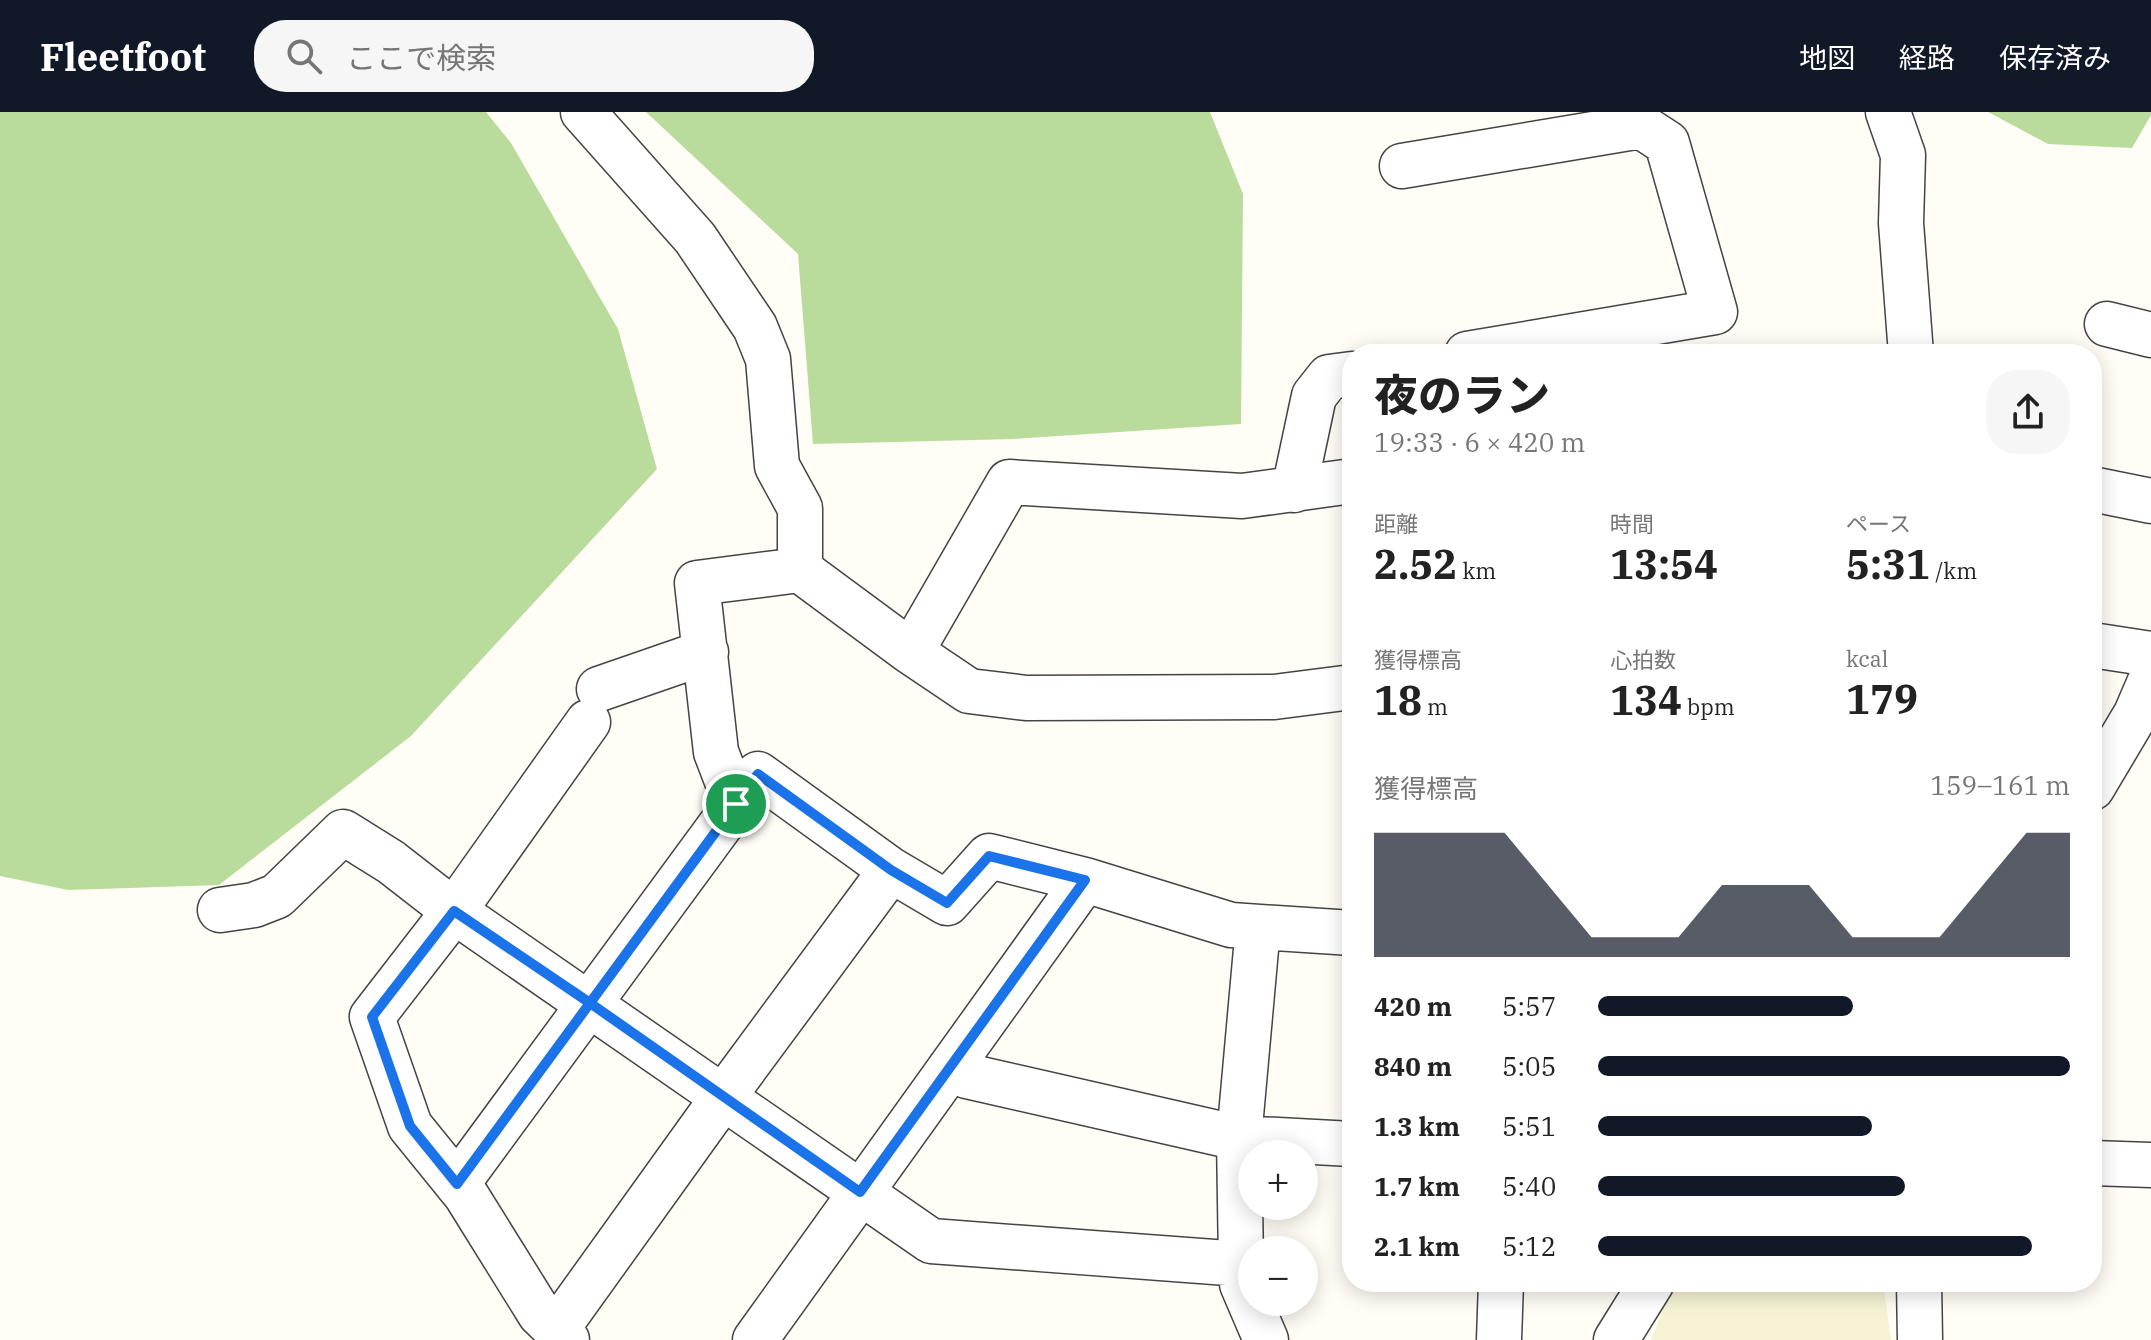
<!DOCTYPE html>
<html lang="ja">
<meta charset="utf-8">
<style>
:root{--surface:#fff;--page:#f6f6f6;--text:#222;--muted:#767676;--accent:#111827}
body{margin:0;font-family:"IBM Plex Serif","Noto Sans JP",serif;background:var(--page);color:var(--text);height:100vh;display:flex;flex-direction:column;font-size:30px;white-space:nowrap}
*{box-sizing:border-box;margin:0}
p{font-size:26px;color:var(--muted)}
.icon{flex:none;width:44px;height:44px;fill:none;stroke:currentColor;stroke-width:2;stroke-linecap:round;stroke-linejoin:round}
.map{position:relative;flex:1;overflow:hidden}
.panel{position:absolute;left:1342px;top:232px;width:760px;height:948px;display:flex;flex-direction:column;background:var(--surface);border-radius:32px;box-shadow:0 4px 20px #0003}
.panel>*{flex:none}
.buttons{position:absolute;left:1238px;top:1028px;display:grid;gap:16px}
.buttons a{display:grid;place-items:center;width:80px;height:80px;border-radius:50%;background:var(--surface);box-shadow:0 4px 20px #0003;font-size:40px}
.pin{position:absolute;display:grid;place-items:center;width:68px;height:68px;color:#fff;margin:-34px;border:4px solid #fff;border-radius:50%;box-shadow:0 2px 8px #0007}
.round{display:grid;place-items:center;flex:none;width:84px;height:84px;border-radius:32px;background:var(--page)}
.headline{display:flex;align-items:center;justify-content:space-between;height:136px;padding:0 32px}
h1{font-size:44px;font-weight:800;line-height:60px}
.figures{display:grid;grid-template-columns:repeat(3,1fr);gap:12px;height:136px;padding:8px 32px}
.figures div{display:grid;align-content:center}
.figures b{font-size:40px;font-weight:800}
.figures small{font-size:22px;font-weight:400}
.figures p{font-size:22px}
.chart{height:224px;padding:16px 32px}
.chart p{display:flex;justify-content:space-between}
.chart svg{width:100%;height:144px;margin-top:8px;fill:var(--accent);opacity:.7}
ul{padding:0 32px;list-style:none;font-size:26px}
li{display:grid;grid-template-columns:128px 96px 1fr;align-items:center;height:60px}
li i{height:20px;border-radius:10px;background:var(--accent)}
header{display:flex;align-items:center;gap:48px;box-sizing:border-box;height:112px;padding:0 40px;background:var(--accent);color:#fff}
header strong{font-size:38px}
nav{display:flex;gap:44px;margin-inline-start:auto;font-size:28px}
.search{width:560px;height:72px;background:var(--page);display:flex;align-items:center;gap:20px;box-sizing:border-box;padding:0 28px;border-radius:32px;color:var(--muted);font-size:30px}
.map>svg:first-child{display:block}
.farmland{fill:#f6f3d4}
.forest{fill:#b9dc9c}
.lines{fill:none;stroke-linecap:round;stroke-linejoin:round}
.minor-casing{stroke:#444;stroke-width:47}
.minor{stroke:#fff;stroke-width:44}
.route-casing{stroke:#fff;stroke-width:16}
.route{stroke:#1a73e8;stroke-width:10}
</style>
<header>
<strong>Fleetfoot</strong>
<div class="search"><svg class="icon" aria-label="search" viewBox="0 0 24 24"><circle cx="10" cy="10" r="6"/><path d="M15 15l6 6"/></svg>ここで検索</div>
<nav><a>地図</a><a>経路</a><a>保存済み</a></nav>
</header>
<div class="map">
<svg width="2151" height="1228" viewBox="0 0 2151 1228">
<rect width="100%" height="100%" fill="#fffdf5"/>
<path class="farmland" d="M1674,1170h209l8,58h-240z"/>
<path class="forest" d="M0,0h486l25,31 107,186 39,140 -246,267 -192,149 -151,5 -68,-14z
M646,0h564l33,82 -2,230 -227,15 -201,5 -15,-190z
M1988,0h163v3l-19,33 -84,-4z"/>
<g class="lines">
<g class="minor-casing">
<path id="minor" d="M583,0l112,126 60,89 13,32 9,107 23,42v62
M1888,0l15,43 -2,68 10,131
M1402,54l239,-40 26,17 48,169 -248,42
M2107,212l44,11
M2092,377l59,12
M1294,378l20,-94 15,-19 23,-3
M2092,533l59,9
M911,540l98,-170 233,14 110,-15
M599,577l107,-37
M2092,676l44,-74 15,-35
M736,692l-20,-52 -19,-169 103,-13 111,82 58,39 57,7 248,-1 78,-10
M220,798l34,-5 23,-9 66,-64 48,30 63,49 477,330 310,23
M1258,815l-19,211 2,126 1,20 24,56
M950,956l17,8 272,62 113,6
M2092,1051l59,2
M457,1072l301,-410 133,96 56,33 42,-47 96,24
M1919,1170l1,58
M556,1218l168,-234 167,-226
M567,1228l-27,-26 -74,-119 -56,-69 -38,-109 82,-106 134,-189
M755,1228l330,-460 146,45 121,8
M1499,1228l2,-58
M1616,1228l36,-58"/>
</g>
<use href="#minor" class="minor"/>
</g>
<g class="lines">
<g class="route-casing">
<path id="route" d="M736,692l-146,199 -136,-92 -82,106 38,109 47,58 133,-181 270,189 225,-312 -96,-24 -42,47 -56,-33 -133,-96 -22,30"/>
</g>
<use href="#route" class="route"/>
</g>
</svg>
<div class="buttons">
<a>+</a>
<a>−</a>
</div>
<div class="pin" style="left:736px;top:692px;background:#1e9e55"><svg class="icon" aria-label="arrive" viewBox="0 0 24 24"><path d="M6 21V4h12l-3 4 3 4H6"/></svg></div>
<section class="panel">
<div class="headline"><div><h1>夜のラン</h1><p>19:33 · 6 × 420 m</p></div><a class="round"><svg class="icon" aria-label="share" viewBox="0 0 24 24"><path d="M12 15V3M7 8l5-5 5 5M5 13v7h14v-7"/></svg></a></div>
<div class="figures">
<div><p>距離</p><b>2.52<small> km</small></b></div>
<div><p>時間</p><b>13:54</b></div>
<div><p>ペース</p><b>5:31<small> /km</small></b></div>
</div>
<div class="figures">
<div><p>獲得標高</p><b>18<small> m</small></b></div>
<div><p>心拍数</p><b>134<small> bpm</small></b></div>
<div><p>kcal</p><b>179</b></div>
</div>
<div class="chart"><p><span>獲得標高</span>159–161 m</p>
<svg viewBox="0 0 160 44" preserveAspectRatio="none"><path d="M0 44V6L10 6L20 6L30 6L40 22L50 38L60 38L70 38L80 22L90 22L100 22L110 38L120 38L130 38L140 22L150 6L160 6V44z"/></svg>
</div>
<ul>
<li><b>420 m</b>5:57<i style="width:54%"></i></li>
<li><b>840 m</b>5:05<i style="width:100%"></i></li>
<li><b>1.3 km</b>5:51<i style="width:58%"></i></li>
<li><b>1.7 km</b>5:40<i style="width:65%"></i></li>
<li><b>2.1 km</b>5:12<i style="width:92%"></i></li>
</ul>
</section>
</div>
